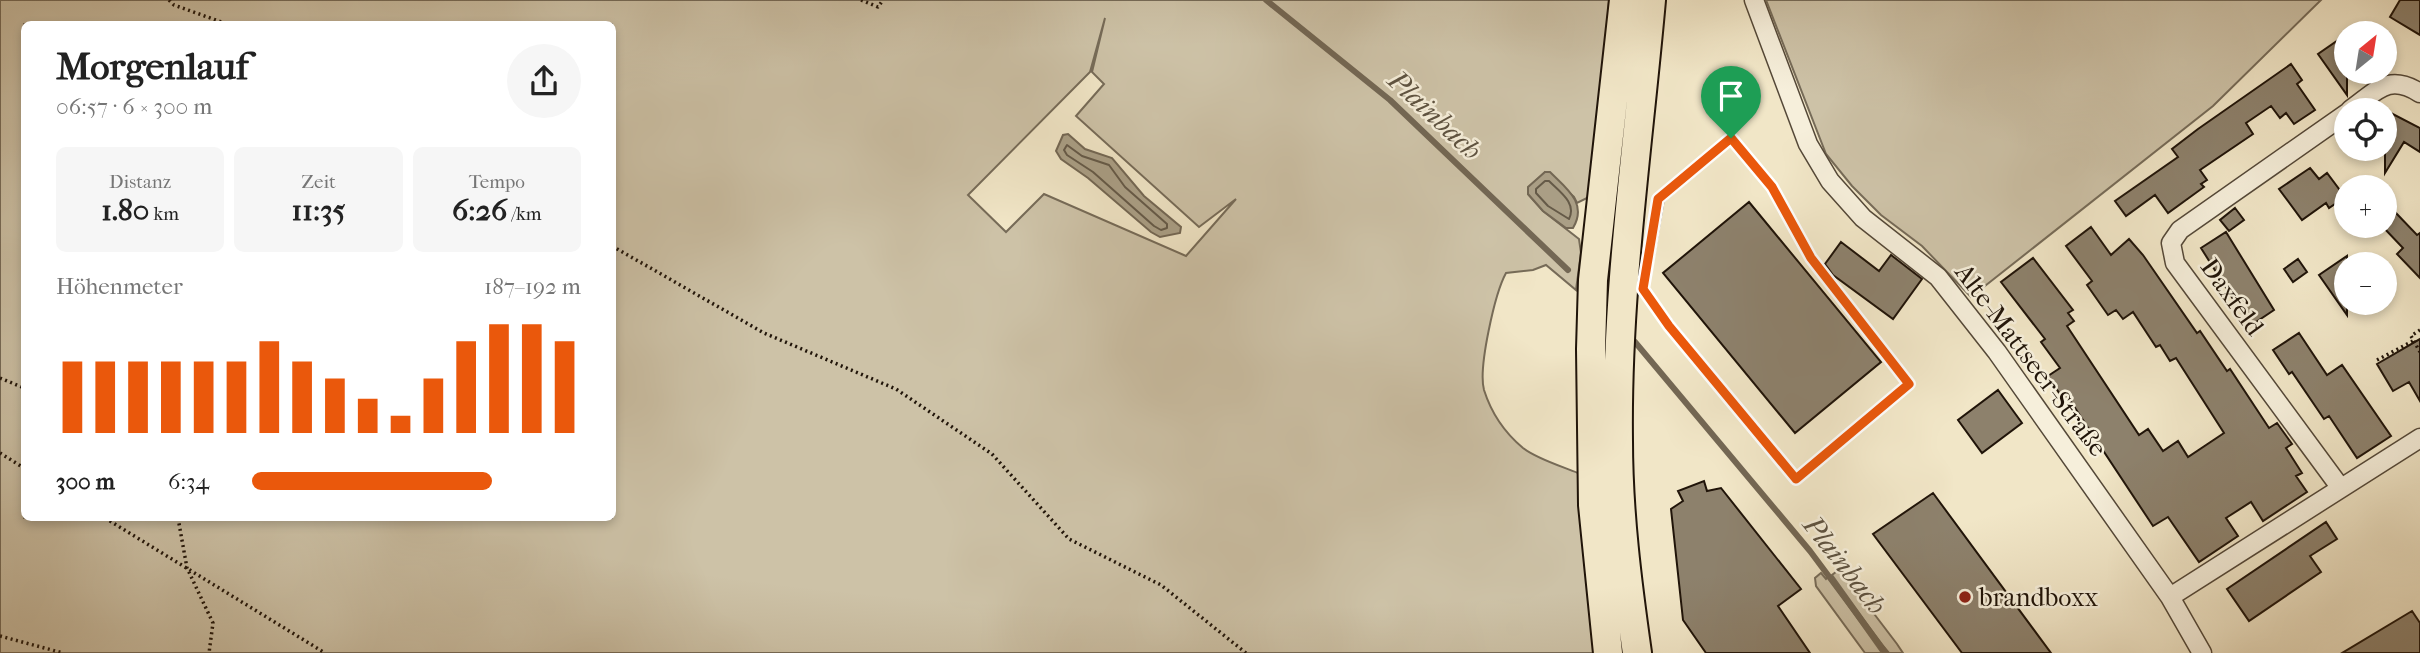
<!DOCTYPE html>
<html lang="de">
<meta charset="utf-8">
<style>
:root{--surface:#fff;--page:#f6f6f6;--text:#222;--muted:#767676;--accent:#ea580c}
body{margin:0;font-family:"IM FELL French Canon",serif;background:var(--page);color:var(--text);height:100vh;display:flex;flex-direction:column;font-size:26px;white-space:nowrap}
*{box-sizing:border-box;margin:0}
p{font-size:23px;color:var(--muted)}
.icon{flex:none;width:38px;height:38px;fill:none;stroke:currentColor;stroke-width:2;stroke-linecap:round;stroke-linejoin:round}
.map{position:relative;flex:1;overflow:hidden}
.sheet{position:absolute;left:21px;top:21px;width:595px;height:500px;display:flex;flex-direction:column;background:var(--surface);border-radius:10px;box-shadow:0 4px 10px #0003}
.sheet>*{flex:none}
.needle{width:46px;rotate:30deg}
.controls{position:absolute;left:2334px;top:21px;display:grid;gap:14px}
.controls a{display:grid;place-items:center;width:63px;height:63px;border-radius:50%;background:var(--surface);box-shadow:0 4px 10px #0003;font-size:35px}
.pin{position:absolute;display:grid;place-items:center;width:60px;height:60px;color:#fff;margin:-72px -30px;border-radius:50% 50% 50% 0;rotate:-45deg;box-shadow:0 0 7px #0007}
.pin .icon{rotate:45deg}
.round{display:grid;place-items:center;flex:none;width:74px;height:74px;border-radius:37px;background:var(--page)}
.overview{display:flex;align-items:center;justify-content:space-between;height:119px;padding:0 35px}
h1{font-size:38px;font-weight:700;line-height:52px}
.stats{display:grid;grid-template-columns:repeat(3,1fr);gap:10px;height:119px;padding:7px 35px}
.stats div{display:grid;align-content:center;border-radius:10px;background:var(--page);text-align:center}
.stats b{font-size:30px;font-weight:700}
.stats small{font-size:19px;font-weight:400}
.stats p{font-size:19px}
.chart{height:196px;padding:14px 35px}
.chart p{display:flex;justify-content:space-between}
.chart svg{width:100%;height:126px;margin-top:7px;stroke:var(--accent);stroke-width:6}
ul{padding:0 35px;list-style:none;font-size:23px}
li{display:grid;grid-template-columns:112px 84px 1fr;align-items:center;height:52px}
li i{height:18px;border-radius:9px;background:var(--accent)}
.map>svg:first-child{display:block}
.green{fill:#cdc2a7;stroke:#766b58;stroke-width:2;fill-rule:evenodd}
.water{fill:#aa9f86;stroke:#736754;stroke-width:2}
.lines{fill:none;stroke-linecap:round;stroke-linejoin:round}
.shore{stroke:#655a48;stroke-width:2}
.stream{stroke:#736754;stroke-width:6}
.building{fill:#8d816c;stroke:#201409;stroke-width:2}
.lane-casing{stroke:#544838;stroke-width:12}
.street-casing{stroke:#544838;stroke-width:21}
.primary-casing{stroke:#201409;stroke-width:32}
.path{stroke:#201409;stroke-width:3.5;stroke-dasharray:2 3.5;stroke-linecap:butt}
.lane{stroke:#f6efdb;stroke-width:9}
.street{stroke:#f6efdb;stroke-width:18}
.primary{stroke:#f1e6c7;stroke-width:28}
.route-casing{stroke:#fff;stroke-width:14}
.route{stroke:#ea580c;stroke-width:9}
.poi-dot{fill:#8f2418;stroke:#f6efdb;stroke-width:2.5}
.labels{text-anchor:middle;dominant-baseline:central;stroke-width:5;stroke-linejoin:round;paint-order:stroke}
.street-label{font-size:26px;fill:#201409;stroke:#f6efdb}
.poi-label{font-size:26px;fill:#201409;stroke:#f6efdb;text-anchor:start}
.water-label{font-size:28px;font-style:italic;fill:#5e5341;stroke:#f6efdb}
</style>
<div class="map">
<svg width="2420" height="653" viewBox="0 0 2420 653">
<rect width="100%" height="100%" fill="#f1e6c7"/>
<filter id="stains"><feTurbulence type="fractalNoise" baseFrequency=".00286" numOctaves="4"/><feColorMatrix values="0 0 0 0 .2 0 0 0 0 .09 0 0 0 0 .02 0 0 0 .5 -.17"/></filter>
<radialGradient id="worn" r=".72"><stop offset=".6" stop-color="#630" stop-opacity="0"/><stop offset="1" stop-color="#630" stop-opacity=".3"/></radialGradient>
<path class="green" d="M0,0h1609l-10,137 -8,59 -14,7 -3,-6 -29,-25 -17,16v6l15,17 36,28 2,14 -5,37 -30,-25 -13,5 -27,3c-11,20 -28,95 -22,117 7,22 21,43 39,58 14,11 38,18 55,25l18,180h-1596zM1105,18l-13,54 12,12 -28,32 123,111 37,-28 -50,57 -142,-62 -38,38 -38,-37 122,-123zM24,24h588v494h-588z
M1766,0h555l-108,106 -242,191 -49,-51 -41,-31 -29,-29 -26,-32z
M1840,569l57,75 6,9h-14l-7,-8 -50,-70z
M1821,573l5,6 2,-2 54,76h-17l-49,-67 -1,-8z"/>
<path class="water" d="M1068,134l17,15 27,9 32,38 37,31 -1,6 -20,4 -9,-5 -63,-54 -27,-19 -5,-8 7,-16z
M1545,172h5c16,16 38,31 23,56h-7l-23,-17 -15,-17v-7z"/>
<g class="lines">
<path class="shore" d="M1067,145l15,11 27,9 16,22 42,37v4l-6,2 -7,-4 -61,-54 -26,-17 -3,-5z
M1545,181h4c11,11 28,22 20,38l-21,-13 -12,-13v-4z"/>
<path class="stream" d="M1266,0l124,100 178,170
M1635,342l175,209 76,102"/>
</g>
<path class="building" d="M2400,0h20v35l-30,-18z
M2347,34v61l-29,-41z
M2291,64l11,16 -5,4 18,26 -21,14 -8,-11 -6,5 -9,-12 -25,17 7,11 -53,36 7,10 -6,4 3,3 -36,26 -13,-18 -29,21 -11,-15 63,-44 -6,-8 26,-20z
M2385,110l35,18v24l-16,-10 -19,31z
M2310,168l9,11 8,-6 18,24 -16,11 -3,-5 -24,17 -23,-31z
M1749,202l132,160 -86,71 -132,-160z
M2235,208l9,12 -15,11 -9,-11z
M2395,212l22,23 3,-2v45l-23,-24 6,-6 -21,-22h3v-4z
M2091,227l20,28 18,-16 14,16 54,78 3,-2 27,40 3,-2 39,59 8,-5 15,21 -6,4 16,25 -6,3 11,16 -44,29 -12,-19 -25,16 12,18 -39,26 -31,-45 -15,9 -82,-124 -4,3 -19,-29 12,-8 -19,-26 4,-3 -44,-57 32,-24 40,52 -5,3 6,8 -7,5 72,109 9,-6 15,22 15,-10 10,16 36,-24 -48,-75 -6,3 -10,-16 -4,2 -23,-35 -10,7 -7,-9 -8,5 -21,-30 5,-4 -26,-35z
M2226,232l48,78 -24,16 -49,-78z
M1841,242l38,29 12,-16 31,24 -29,40 -60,-44 -8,-11z
M2347,256v59l-28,-40z
M2298,259l9,13 -14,10 -9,-13z
M2299,333l28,42 15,-10 49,71 -34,22 -28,-42 -5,3 -32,-47 -3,2 -16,-24z
M2420,339v62l-11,-19 -16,9 -16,-27z
M1998,390l24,33 -40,30 -24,-33z
M1704,481l3,10 14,-3 80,101 -23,17 32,47h-104l-23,-33 -12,-111 12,-8 -5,-10z
M1933,493l118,160h-89l-89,-119z
M2326,522l11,17 -27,17 11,16 -72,49 -22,-32z
M2412,611l8,12v30h-78z"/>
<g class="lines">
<g class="lane-casing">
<path id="lane" d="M1731,138l41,49 39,71 98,126 -113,95 -127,-154 -26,-36 16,-90z"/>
</g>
<g class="street-casing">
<path id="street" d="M1754,0l54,144 22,37 33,37 75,59 59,75 173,245 32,56
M2350,110c27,-19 38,-37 70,-17
M2340,487l-165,-224 -4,-20 9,-13 167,-117
M2170,597l250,-159"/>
</g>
<g class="primary-casing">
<path id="primary" d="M1608,653l-15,-148 -2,-156 2,-69 31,-280
M1637,653c-10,-70 -19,-141 -19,-212 -2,-147 20,-295 33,-441"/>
</g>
<path class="path" d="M169,0l5,5 53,19
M861,0l17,7 5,-7
M612,246l152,87 132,56 96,65 77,85 92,46 85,68
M2420,330l-9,6 9,16
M2377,360l36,-19
M0,378l24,10
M0,453l24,15
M105,518l220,135
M178,518l9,50 26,55 -4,30
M0,636l63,17"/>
<use href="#lane" class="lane"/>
<use href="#street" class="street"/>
<use href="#primary" class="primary"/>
</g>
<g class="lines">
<g class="route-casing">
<path id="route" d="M1731,138l41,49 39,71 98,126 -113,95 -127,-153 -26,-37 15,-90z"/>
</g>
<use href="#route" class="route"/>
</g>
<circle class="poi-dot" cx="1965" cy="597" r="7"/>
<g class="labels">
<g class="street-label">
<text transform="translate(2232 297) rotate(54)">Daxfeld</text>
<text transform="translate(2031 360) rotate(53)">Alte-Mattseer-Straße</text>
</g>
<g class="poi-label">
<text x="1979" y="597">brandboxx</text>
</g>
<g class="water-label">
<text transform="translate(1435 115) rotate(43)">Plainbach</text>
<text transform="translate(1845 565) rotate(52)">Plainbach</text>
</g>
</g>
<rect width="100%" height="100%" filter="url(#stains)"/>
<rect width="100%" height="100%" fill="url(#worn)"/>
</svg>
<div class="controls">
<a><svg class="needle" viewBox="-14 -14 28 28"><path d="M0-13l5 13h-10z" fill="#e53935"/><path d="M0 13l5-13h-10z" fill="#767676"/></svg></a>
<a><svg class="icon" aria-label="locate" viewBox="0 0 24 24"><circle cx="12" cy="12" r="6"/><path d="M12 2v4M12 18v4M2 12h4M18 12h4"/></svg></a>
<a>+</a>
<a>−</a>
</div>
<div class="pin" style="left:1731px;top:138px;background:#1e9e55"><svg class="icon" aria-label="arrive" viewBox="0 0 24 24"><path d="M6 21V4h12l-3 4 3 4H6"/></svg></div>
<section class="sheet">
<div class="overview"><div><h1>Morgenlauf</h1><p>06:57 · 6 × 300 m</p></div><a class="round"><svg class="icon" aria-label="share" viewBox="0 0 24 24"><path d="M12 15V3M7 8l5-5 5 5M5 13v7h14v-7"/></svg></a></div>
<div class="stats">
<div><p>Distanz</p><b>1.80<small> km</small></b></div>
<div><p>Zeit</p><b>11:35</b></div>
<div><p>Tempo</p><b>6:26<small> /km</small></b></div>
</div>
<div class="chart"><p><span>Höhenmeter</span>187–192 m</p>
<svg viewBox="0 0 160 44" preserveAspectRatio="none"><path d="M5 44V19M15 44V19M25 44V19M35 44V19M45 44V19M55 44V19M65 44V12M75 44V19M85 44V25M95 44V32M105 44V38M115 44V25M125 44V12M135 44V6M145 44V6M155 44V12"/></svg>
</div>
<ul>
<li><b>300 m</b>6:34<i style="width:73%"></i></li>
</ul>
</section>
</div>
